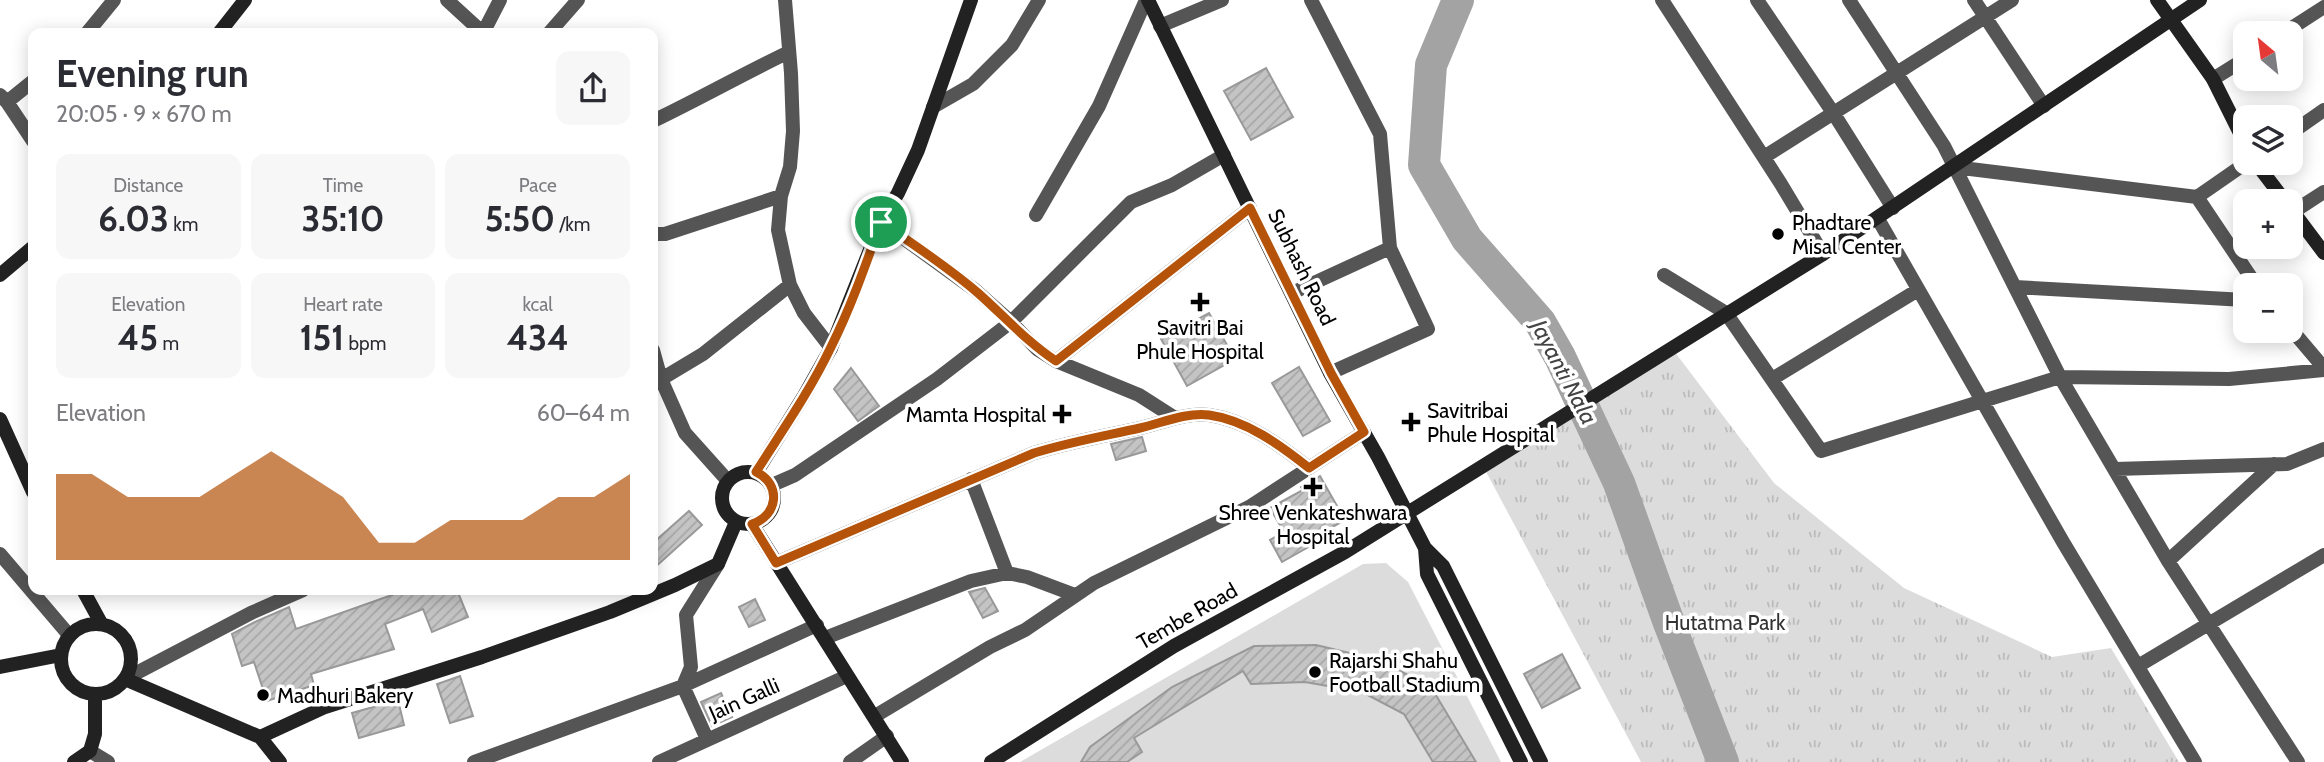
<!DOCTYPE html>
<meta charset="utf-8">
<style>
:root{--surface:#fff;--page:#f7f7f7;--text:#2b2b33;--muted:#7c7c81;--accent:#b45309}
body{margin:0;font-family:Cabin,sans-serif;background:var(--page);color:var(--text);height:100vh;display:flex;flex-direction:column;font-size:26px;white-space:nowrap}
*{box-sizing:border-box;margin:0}
p{font-size:23px;color:var(--muted)}
.icon{flex:none;width:38px;height:38px;fill:none;stroke:currentColor;stroke-width:2;stroke-linecap:round;stroke-linejoin:round}
.map{position:relative;flex:1;overflow:hidden}
.side{position:absolute;left:28px;top:28px;width:630px;height:567px;display:flex;flex-direction:column;background:var(--surface);border-radius:14px;box-shadow:0 4px 18px #0003}
.side>*{flex:none}
.needle{width:46px;rotate:331deg}
.controls{position:absolute;left:2233px;top:21px;display:grid;gap:14px}
.controls a{display:grid;place-items:center;width:70px;height:70px;border-radius:14px;background:var(--surface);box-shadow:0 4px 18px #0003;font-size:35px}
.pin{position:absolute;display:grid;place-items:center;width:60px;height:60px;color:#fff;margin:-30px;border:4px solid #fff;border-radius:50%;box-shadow:0 2px 7px #0007}
.round{display:grid;place-items:center;flex:none;width:74px;height:74px;border-radius:14px;background:var(--page)}
.summary{display:flex;align-items:center;justify-content:space-between;height:119px;padding:0 28px}
h1{font-size:38px;font-weight:700;line-height:52px}
.figures{display:grid;grid-template-columns:repeat(3,1fr);gap:10px;height:119px;padding:7px 28px}
.figures div{display:grid;align-content:center;border-radius:14px;background:var(--page);text-align:center}
.figures b{font-size:35px;font-weight:700}
.figures small{font-size:19px;font-weight:400}
.figures p{font-size:19px}
.chart{height:196px;padding:14px 28px}
.chart p{display:flex;justify-content:space-between}
.chart svg{width:100%;height:126px;margin-top:7px;fill:var(--accent);opacity:.7}
.map>svg:first-child{display:block}
.green{fill:#dcdcdc}
.park{fill:url(#park-tufts)}
.lines{fill:none;stroke-linecap:round;stroke-linejoin:round}
.river{stroke:#a3a3a3;stroke-width:32}
.building{fill:url(#building-hatch);stroke:#999;stroke-width:2}
.street{stroke:#555;stroke-width:14}
.secondary{stroke:#222;stroke-width:14}
.route-casing{stroke:#fff;stroke-width:14}
.route{stroke:#b45309;stroke-width:9}
.poi-dot{fill:#000;stroke:#fff;stroke-width:2.5}
.labels{text-anchor:middle;dominant-baseline:central;stroke-width:7;stroke-linejoin:round;paint-order:stroke}
.poi-label{font-size:21px;fill:#000;stroke:#fff;text-anchor:start}
.street-label{font-size:21px;fill:#000;stroke:#fff}
.park-label{font-size:21px;fill:#333;stroke:#fff}
.water-label{font-size:23px;font-style:italic;fill:#444;stroke:#fff}
</style>
<div class="map">
<svg width="2324" height="762" viewBox="0 0 2324 762">
<defs>
<pattern id="park-tufts" width="24" height="20" patternUnits="userSpaceOnUse" patternTransform="scale(1.75)"><rect width="24" height="20" fill="#dcdcdc"/><path d="M3 7l-1-3M5 7V3M7 7l1-3M15 17l-1-3M17 17v-4M19 17l1-3" fill="none" stroke="#bbb"/></pattern>
<pattern id="building-hatch" width="6" height="6" patternUnits="userSpaceOnUse" patternTransform="scale(1.75)"><rect width="6" height="6" fill="#c4c4c4"/><path d="M-1 1l2-2M0 6l6-6M5 7l2-2" fill="none" stroke="#a7a7a7"/></pattern>
</defs>
<rect width="100%" height="100%" fill="#fff"/>
<path class="green" d="M1386,563l22,19 93,180h-481l343,-198z"/>
<path class="park" d="M1671,347l103,136 130,105 148,69 59,-9 68,114h-538l-158,-296z"/>
<g class="lines">
<path class="river" d="M1458,0l-27,65 -7,100 43,74 73,83 20,35 59,126 50,140 54,139"/>
</g>
<path class="building" d="M1266,68l27,49 -42,23 -27,-49z
M1209,313l26,46 -48,27 -26,-47z
M1299,367l31,54 -27,15 -31,-53z
M851,368l28,38 -21,15 -24,-32z
M1142,437l4,14 -30,9 -5,-16z
M1320,476l25,44 -27,15 3,5 -39,22 -12,-22 14,-8 -14,-24 33,-18 -2,-3z
M689,511l13,14 -49,44v-26z
M985,588l13,23 -15,7 -14,-26z
M406,590h51l11,27 -36,15 -9,-23 -38,15 9,25 -83,25 3,11 -47,16 -13,-39 -12,4 -10,-32 23,-12 34,-15 7,22z
M755,599l10,21 -16,7 -10,-20z
M1316,645l63,15 52,27 45,75h-43l-29,-48 -42,-22 -57,-10 -54,2 -8,-13 -109,67 8,14 -15,10h-46l9,-15 82,-60 82,-41z
M1562,654l18,34 -38,20 -18,-34z
M460,676l13,40 -23,7 -13,-39z
M721,693l11,24 -20,9 -11,-24z
M398,700l6,25 -45,13 -7,-25z"/>
<g class="lines">
<path class="street" d="M447,0l36,33
M785,0l6,73 2,58 -3,36 -9,29 -3,34 12,55 14,28 27,35
M1662,0l119,184 42,70
M1757,0l77,114 59,94
M1849,0l95,146 116,231 108,184 130,201
M1974,0l70,106
M1160,26l62,-26
M87,33l27,-33
M483,33l17,-33
M549,33l29,-33
M2284,33l40,-26
M2213,79l32,-20
M0,95l7,7 26,39
M7,102l26,-21
M933,107l40,-23 39,-39 27,-45
M653,121c46,-22 90,-47 136,-69
M2291,133l33,-23
M1764,157l248,-157
M1954,167l243,30 49,-34
M2197,197l59,88
M2293,212l31,-20
M1036,215l63,-109 47,-106
M1878,219l185,323 132,220
M881,222l94,68 36,32 26,27 19,12 83,34 36,23
M653,234h12l116,-38
M1664,275l62,38 95,138 239,-74 169,2 95,-9
M2015,287l230,13
M1292,293l98,-45 -10,-114 -69,-134
M2291,329l33,39
M653,350l8,29 24,54 43,48
M1056,361l194,-153
M1330,373l98,-44 -38,-81
M1772,379l146,-89
M653,384l50,-30 87,-69
M2115,469l172,-5 37,-15
M971,479l36,94
M772,485l23,-10 142,-96 74,-57 120,-120 41,-17 52,-30
M0,554l69,81
M2168,561l106,-97
M776,563l258,-110c35,-11 70,-17 106,-25 22,-5 46,-16 69,-13 37,5 71,30 100,53l55,-36
M825,638l146,-57 36,-8 20,4 48,18
M2138,666l186,-111
M125,679l126,-66 52,-23
M875,716l115,-69 35,-17 69,-47 155,-76 60,-39
M707,739l-24,-53 134,-61
M90,751l18,11
M474,762l209,-76 8,-19 -5,-52 32,-51
M659,762l188,-86
M850,762l37,-26"/>
<path class="secondary" d="M1148,0l182,373 48,84 47,91 18,18 98,196
M2157,0l56,79 32,64
M219,33l26,-33
M2256,163l29,38
M2291,209l33,44
M0,275l33,-28
M0,419l33,73
M722 498a26 26 0 1 1 52 0a26 26 0 1 1-52 0Z
M756,473l48,-77 27,-48 50,-126 17,-29 20,-43 53,-150
M752,524l150,238
M1425,548l2,26 94,188
M83,590l18,33
M61 659a35 35 0 1 1 70 0a35 35 0 1 1-70 0Z
M0,667l61,-12
M125,679l135,58 20,25
M260,737l65,-30 157,-50 128,-45 65,-27 43,-21 18,-42
M74,762l16,-11 5,-17v-40
M991,762l183,-116 171,-94 478,-298 377,-254"/>
</g>
<g class="lines">
<g class="route-casing">
<path id="route" d="M1250,208l81,165 33,59 -55,36c-29,-23 -63,-48 -100,-53 -23,-3 -47,8 -69,13 -36,8 -71,14 -106,25l-258,110 -24,-39c26,-8 30,-40 4,-52 26,-41 54,-81 75,-125 20,-40 35,-83 50,-125 33,23 67,45 97,71 26,23 49,49 78,68z"/>
</g>
<use href="#route" class="route"/>
</g>
<g class="poi-dot">
<circle cx="1778" cy="234" r="7"/>
<path d="M1196.5 291.5h7v7h7v7h-7v7h-7v-7h-7v-7h7z"/>
<path d="M1058.5 403.5h7v7h7v7h-7v7h-7v-7h-7v-7h7z"/>
<path d="M1407.5 411.5h7v7h7v7h-7v7h-7v-7h-7v-7h7z"/>
<path d="M1309.5 476.5h7v7h7v7h-7v7h-7v-7h-7v-7h7z"/>
<circle cx="1315" cy="672" r="7"/>
<circle cx="263" cy="695" r="7"/>
</g>
<g class="labels">
<g class="poi-label">
<text x="1792" y="222">Phadtare<tspan x="1792" dy="24">Misal Center</tspan></text>
<text x="1200" y="327" text-anchor="middle">Savitri Bai<tspan x="1200" dy="24">Phule Hospital</tspan></text>
<text x="1427" y="410">Savitribai<tspan x="1427" dy="24">Phule Hospital</tspan></text>
<text x="1046" y="414" text-anchor="end">Mamta Hospital</text>
<text x="1313" y="512" text-anchor="middle">Shree Venkateshwara<tspan x="1313" dy="24">Hospital</tspan></text>
<text x="1329" y="660">Rajarshi Shahu<tspan x="1329" dy="24">Football Stadium</tspan></text>
<text x="277" y="695">Madhuri Bakery</text>
</g>
<g class="street-label">
<text transform="translate(1302 267) rotate(64)">Subhash Road</text>
<text transform="translate(1187 616) rotate(-30)">Tembe Road</text>
<text transform="translate(744 699) rotate(-24)">Jain Galli</text>
</g>
<g class="park-label">
<text x="1725" y="622">Hutatma Park</text>
</g>
<g class="water-label">
<text transform="translate(1564 372) rotate(62)">Jayanti Nala</text>
</g>
</g>
</svg>
<div class="controls">
<a><svg class="needle" viewBox="-14 -14 28 28"><path d="M0-13l5 13h-10z" fill="#e53935"/><path d="M0 13l5-13h-10z" fill="#7c7c81"/></svg></a>
<a><svg class="icon" aria-label="layers" viewBox="0 0 24 24"><path d="M12 4l9 5-9 5-9-5zM3 14l9 5 9-5"/></svg></a>
<a>+</a>
<a>−</a>
</div>
<div class="pin" style="left:881px;top:222px;background:#1e9e55"><svg class="icon" aria-label="arrive" viewBox="0 0 24 24"><path d="M6 21V4h12l-3 4 3 4H6"/></svg></div>
<section class="side">
<div class="summary"><div><h1>Evening run</h1><p>20:05 · 9 × 670 m</p></div><a class="round"><svg class="icon" aria-label="share" viewBox="0 0 24 24"><path d="M12 15V3M7 8l5-5 5 5M5 13v7h14v-7"/></svg></a></div>
<div class="figures">
<div><p>Distance</p><b>6.03<small> km</small></b></div>
<div><p>Time</p><b>35:10</b></div>
<div><p>Pace</p><b>5:50<small> /km</small></b></div>
</div>
<div class="figures">
<div><p>Elevation</p><b>45<small> m</small></b></div>
<div><p>Heart rate</p><b>151<small> bpm</small></b></div>
<div><p>kcal</p><b>434</b></div>
</div>
<div class="chart"><p><span>Elevation</span>60–64 m</p>
<svg viewBox="0 0 160 44" preserveAspectRatio="none"><path d="M0 44V14L10 14L20 22L30 22L40 22L50 14L60 6L70 14L80 22L90 38L100 38L110 30L120 30L130 30L140 22L150 22L160 14V44z"/></svg>
</div>
</section>
</div>
